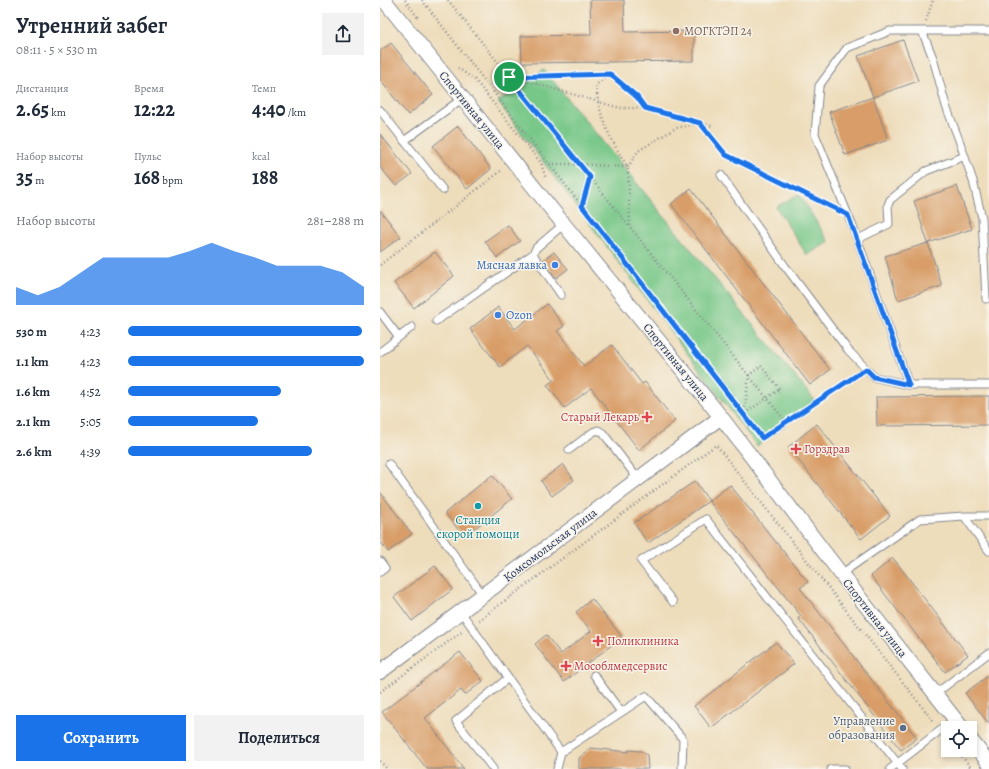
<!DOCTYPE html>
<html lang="ru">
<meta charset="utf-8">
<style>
:root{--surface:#fff;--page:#f2f2f3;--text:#1f2937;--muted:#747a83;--accent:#1a73e8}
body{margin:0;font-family:Alegreya,serif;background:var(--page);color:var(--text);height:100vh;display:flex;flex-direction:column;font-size:15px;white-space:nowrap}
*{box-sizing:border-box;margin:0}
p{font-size:13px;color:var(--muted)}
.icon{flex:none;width:22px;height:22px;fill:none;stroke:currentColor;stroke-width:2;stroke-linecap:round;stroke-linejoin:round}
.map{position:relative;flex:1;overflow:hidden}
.drawer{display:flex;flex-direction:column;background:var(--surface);width:380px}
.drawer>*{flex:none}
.tools{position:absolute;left:561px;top:721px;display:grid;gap:8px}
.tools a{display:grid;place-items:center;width:36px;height:36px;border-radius:0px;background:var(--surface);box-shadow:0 2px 6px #0003;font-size:20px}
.pin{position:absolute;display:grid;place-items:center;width:34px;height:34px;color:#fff;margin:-17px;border:2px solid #fff;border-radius:50%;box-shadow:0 1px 4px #0007}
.round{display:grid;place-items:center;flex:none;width:42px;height:42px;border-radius:0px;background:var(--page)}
.head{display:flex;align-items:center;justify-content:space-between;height:68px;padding:0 16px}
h1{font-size:22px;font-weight:700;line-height:30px}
.metrics{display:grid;grid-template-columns:repeat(3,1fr);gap:6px;height:68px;padding:4px 16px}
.metrics div{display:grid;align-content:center}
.metrics b{font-size:20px;font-weight:700}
.metrics small{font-size:11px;font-weight:400}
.metrics p{font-size:11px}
.chart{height:112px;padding:8px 16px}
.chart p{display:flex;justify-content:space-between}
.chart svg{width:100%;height:72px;margin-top:4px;fill:var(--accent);opacity:.7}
.primary-button{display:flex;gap:8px;margin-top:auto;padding:8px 16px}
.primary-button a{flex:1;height:46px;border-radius:0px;background:var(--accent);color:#fff;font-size:16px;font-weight:700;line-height:46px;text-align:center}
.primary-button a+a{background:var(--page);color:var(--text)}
ul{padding:0 16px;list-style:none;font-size:13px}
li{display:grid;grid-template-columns:64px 48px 1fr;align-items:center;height:30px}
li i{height:10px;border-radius:5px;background:var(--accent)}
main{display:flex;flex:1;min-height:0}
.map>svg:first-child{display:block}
.green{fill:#77c788;stroke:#497b73}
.building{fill:#d89d68}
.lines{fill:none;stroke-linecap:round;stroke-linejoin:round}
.service-casing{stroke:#84868c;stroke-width:9}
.minor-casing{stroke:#84868c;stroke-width:16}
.path{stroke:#84868c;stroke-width:2.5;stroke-dasharray:1 3;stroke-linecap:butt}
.service{stroke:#fff;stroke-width:7}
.minor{stroke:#fff;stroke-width:14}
.route-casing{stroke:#fff;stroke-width:8}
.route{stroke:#1a73e8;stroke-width:5}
.education-dot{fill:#8d6e63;stroke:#f7f3e8;stroke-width:1.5}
.shop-dot{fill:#3f7fe0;stroke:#f7f3e8;stroke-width:1.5}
.health-dot{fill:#e0444e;stroke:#f7f3e8;stroke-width:1.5}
.culture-dot{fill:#0f9aa8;stroke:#f7f3e8;stroke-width:1.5}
.service-dot{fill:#5c6f8a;stroke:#f7f3e8;stroke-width:1.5}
.labels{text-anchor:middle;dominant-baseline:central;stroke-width:3;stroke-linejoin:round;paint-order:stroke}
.education-label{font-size:12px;fill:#785e54;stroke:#f7f3e8;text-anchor:start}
.street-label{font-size:12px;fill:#1b2f5e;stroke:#f7f3e8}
.shop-label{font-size:12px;fill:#366cbe;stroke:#f7f3e8;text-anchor:end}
.health-label{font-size:12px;fill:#be3a42;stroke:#f7f3e8;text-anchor:start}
.culture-label{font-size:12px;fill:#0d838f;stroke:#f7f3e8}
.service-label{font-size:12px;fill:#4e5e75;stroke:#f7f3e8;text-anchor:end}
</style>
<main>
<section class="drawer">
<div class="head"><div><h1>Утренний забег</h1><p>08:11 · 5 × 530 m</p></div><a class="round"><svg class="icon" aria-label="share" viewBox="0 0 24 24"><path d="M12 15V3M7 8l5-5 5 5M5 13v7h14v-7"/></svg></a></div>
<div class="metrics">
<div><p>Дистанция</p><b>2.65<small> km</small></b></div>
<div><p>Время</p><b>12:22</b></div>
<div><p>Темп</p><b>4:40<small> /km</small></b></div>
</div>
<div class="metrics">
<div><p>Набор высоты</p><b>35<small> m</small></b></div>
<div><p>Пульс</p><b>168<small> bpm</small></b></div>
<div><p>kcal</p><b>188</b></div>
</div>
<div class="chart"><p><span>Набор высоты</span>281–288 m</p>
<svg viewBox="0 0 160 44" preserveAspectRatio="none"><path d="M0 44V33L10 38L20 33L30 24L40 15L50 15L60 15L70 15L80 11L90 6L100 11L110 15L120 20L130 20L140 20L150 24L160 33V44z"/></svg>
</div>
<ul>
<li><b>530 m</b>4:23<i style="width:99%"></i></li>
<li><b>1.1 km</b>4:23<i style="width:100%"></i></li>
<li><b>1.6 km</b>4:52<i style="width:65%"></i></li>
<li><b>2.1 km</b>5:05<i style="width:55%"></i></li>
<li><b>2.6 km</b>4:39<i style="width:78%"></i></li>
</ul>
<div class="primary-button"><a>Сохранить</a><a>Поделиться</a></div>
</section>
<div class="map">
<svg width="609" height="769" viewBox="0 0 609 769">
<rect width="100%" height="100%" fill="#f7f3e8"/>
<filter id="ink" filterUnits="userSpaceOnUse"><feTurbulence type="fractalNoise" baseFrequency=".025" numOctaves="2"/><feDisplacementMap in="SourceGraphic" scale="8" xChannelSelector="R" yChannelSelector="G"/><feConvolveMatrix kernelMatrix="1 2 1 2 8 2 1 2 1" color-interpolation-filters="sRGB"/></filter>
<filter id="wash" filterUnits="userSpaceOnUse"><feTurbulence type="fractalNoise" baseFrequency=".012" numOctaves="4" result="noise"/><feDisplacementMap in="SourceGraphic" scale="16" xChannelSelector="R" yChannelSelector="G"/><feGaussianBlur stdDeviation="0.9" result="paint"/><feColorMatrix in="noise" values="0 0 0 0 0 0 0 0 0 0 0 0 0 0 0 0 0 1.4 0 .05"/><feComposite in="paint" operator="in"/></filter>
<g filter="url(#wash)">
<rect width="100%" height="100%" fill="#edb"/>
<path class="green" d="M164,70l272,332 -59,44 -259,-344z
M419,194l30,48 -22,13 -31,-48z"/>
<g id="blocks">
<path class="building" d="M210,0h34l1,32 69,-1v30l-172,2 -1,-27 70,-1z
M523,40l15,41 -45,16 -15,-41z
M11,43l42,52 -25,20 -28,-35v-29z
M493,97l15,43 -43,15 -16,-43z
M78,126l33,43 -24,20 -34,-43z
M0,134l32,40 -16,12 -16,-19z
M577,186l15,43 -44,14 -14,-42z
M311,189l139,181 -20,15 -139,-181z
M0,210l21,27 -21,15z
M128,225l12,16 -23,17 -12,-17z
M548,243l14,43 -44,14 -13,-44z
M55,252l19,24 -40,32 -20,-25z
M174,252l14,17 -12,9 -13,-18z
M167,304l17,22 -7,5 27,35 28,-21 30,39 3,-2 30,39 -36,29 -48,-62 -26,20 -18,-23 7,-5 -27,-34 -27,21 -30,-38 28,-22 17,22z
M609,396v29l-112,1 -1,-29z
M437,424l73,92 -29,23 -73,-92z
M183,464l11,16 -22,16 -11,-15z
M112,475l20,24 -48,38 -19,-24z
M315,481l14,20 -61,42 -14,-20z
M350,485l78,97 -8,6 117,150 -16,12 -103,-132 3,-2 -92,-115z
M0,492l32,42 -24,18 -8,-11z
M513,558l75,97 -23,17 -74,-96z
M55,566l18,23 -41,32 -18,-24z
M212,599l30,38 -58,45 -29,-38 11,-9 15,19 30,-23 -15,-19z
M396,642l18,22 -83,64 -17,-22z
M80,652l23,29 -18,14 -4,-5 -36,28 39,51h-37l-45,-57z
M609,675v49l-24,-31z
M211,748l37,4v-2l13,1 6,4 1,14h-69v-11z"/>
</g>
</g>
<g filter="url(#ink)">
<use href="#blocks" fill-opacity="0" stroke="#84868c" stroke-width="1"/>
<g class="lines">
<g class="service-casing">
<path id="service" d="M542,31l11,27 13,48 13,34 14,41 9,37 4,81
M0,110l63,80
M24,141l59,-43
M341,175l64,91 63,84 26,27 35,8h80
M478,239l31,-15 -1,-19 2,-5 36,-29 39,-15
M181,295l-28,-41 3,-6 28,-24
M0,312l19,25
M56,321l97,-67
M0,352l32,-25
M529,385l-56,-158 -38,-93 4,-48 28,-38 43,-17h99
M189,450l24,-18 5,-2 5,3 35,46
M9,464l94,131
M584,516h25
M0,561l5,7 -5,4
M461,574l79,-55 44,-3 25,35
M293,602l-32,-41 65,-42 196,250
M81,612l100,140
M214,675l27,37
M555,694l54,-41
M113,769l-37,-48 52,-43
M177,769l4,-17 85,-56 37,43 -1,30
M451,769h14
M510,769l65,-50"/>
</g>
<g class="minor-casing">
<path id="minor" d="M4,0l169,211 168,206 120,157 121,154
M0,672l341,-255
M590,739l19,24"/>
</g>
<path class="path" d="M25,0l14,19
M42,0l340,438 95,-63
M68,0l338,422
M546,21l7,-21
M78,68l17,12 66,83 5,16
M133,77l107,31h25l67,18
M137,77l93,-3
M265,108l-8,-11 -27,-23 -14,11c2,30 15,57 32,82l10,-16 38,-23 24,-5 26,32 108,53
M170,164h29l49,3 2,59
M202,205l8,-28
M0,265l122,-95
M381,366l19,23 -36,25 5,-39z
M99,620l237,-175 218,277
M0,692l83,-61
M577,750l15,19
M0,761l7,8"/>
<use href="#service" class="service"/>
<use href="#minor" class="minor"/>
</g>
</g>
<g class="lines" filter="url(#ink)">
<g class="route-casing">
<path id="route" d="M230,74l27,23 8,11 55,15 26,32 122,60 61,170 -35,-8 -8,-8 -104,69 -180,-232 8,-29 -81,-100z"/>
</g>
<use href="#route" class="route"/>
</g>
<circle class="education-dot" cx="296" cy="31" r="4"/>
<g class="shop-dot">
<circle cx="175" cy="265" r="4"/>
<circle cx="118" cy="315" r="4"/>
</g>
<g class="health-dot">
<path d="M265 411h4v4h4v4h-4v4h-4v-4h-4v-4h4z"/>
<path d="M414 443h4v4h4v4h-4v4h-4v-4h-4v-4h4z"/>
<path d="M216 635h4v4h4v4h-4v4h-4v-4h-4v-4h4z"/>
<path d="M184 660h4v4h4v4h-4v4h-4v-4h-4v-4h4z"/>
</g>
<circle class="culture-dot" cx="98" cy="506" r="4"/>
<circle class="service-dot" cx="523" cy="728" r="4"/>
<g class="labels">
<g class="education-label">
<text x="304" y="31">МОГКТЭП 24</text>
</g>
<g class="street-label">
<text transform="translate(92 110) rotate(51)">Спортивная улица</text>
<text transform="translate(296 362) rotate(51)">Спортивная улица</text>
<text transform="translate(170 545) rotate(-37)">Комсомольская улица</text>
<text transform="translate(495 618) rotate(52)">Спортивная улица</text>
</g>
<g class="shop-label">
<text x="167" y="265">Мясная лавка</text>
<text x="126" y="315" text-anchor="start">Ozon</text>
</g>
<g class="health-label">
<text x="259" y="417" text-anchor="end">Старый Лекарь</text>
<text x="424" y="449">Горздрав</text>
<text x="227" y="641">Поликлиника</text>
<text x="194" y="666">Мособлмедсервис</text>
</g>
<g class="culture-label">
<text x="98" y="520">Станция<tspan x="98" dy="14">скорой помощи</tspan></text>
</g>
<g class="service-label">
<text x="515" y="721">Управление<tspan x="515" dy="14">образования</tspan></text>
</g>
</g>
</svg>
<div class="tools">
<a><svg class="icon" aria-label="locate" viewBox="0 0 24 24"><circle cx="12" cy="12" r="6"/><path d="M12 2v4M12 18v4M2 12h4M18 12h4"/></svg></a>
</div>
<div class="pin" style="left:129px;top:77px;background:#1e9e55"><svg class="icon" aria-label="arrive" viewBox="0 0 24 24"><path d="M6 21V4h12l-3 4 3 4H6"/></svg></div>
</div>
</main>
